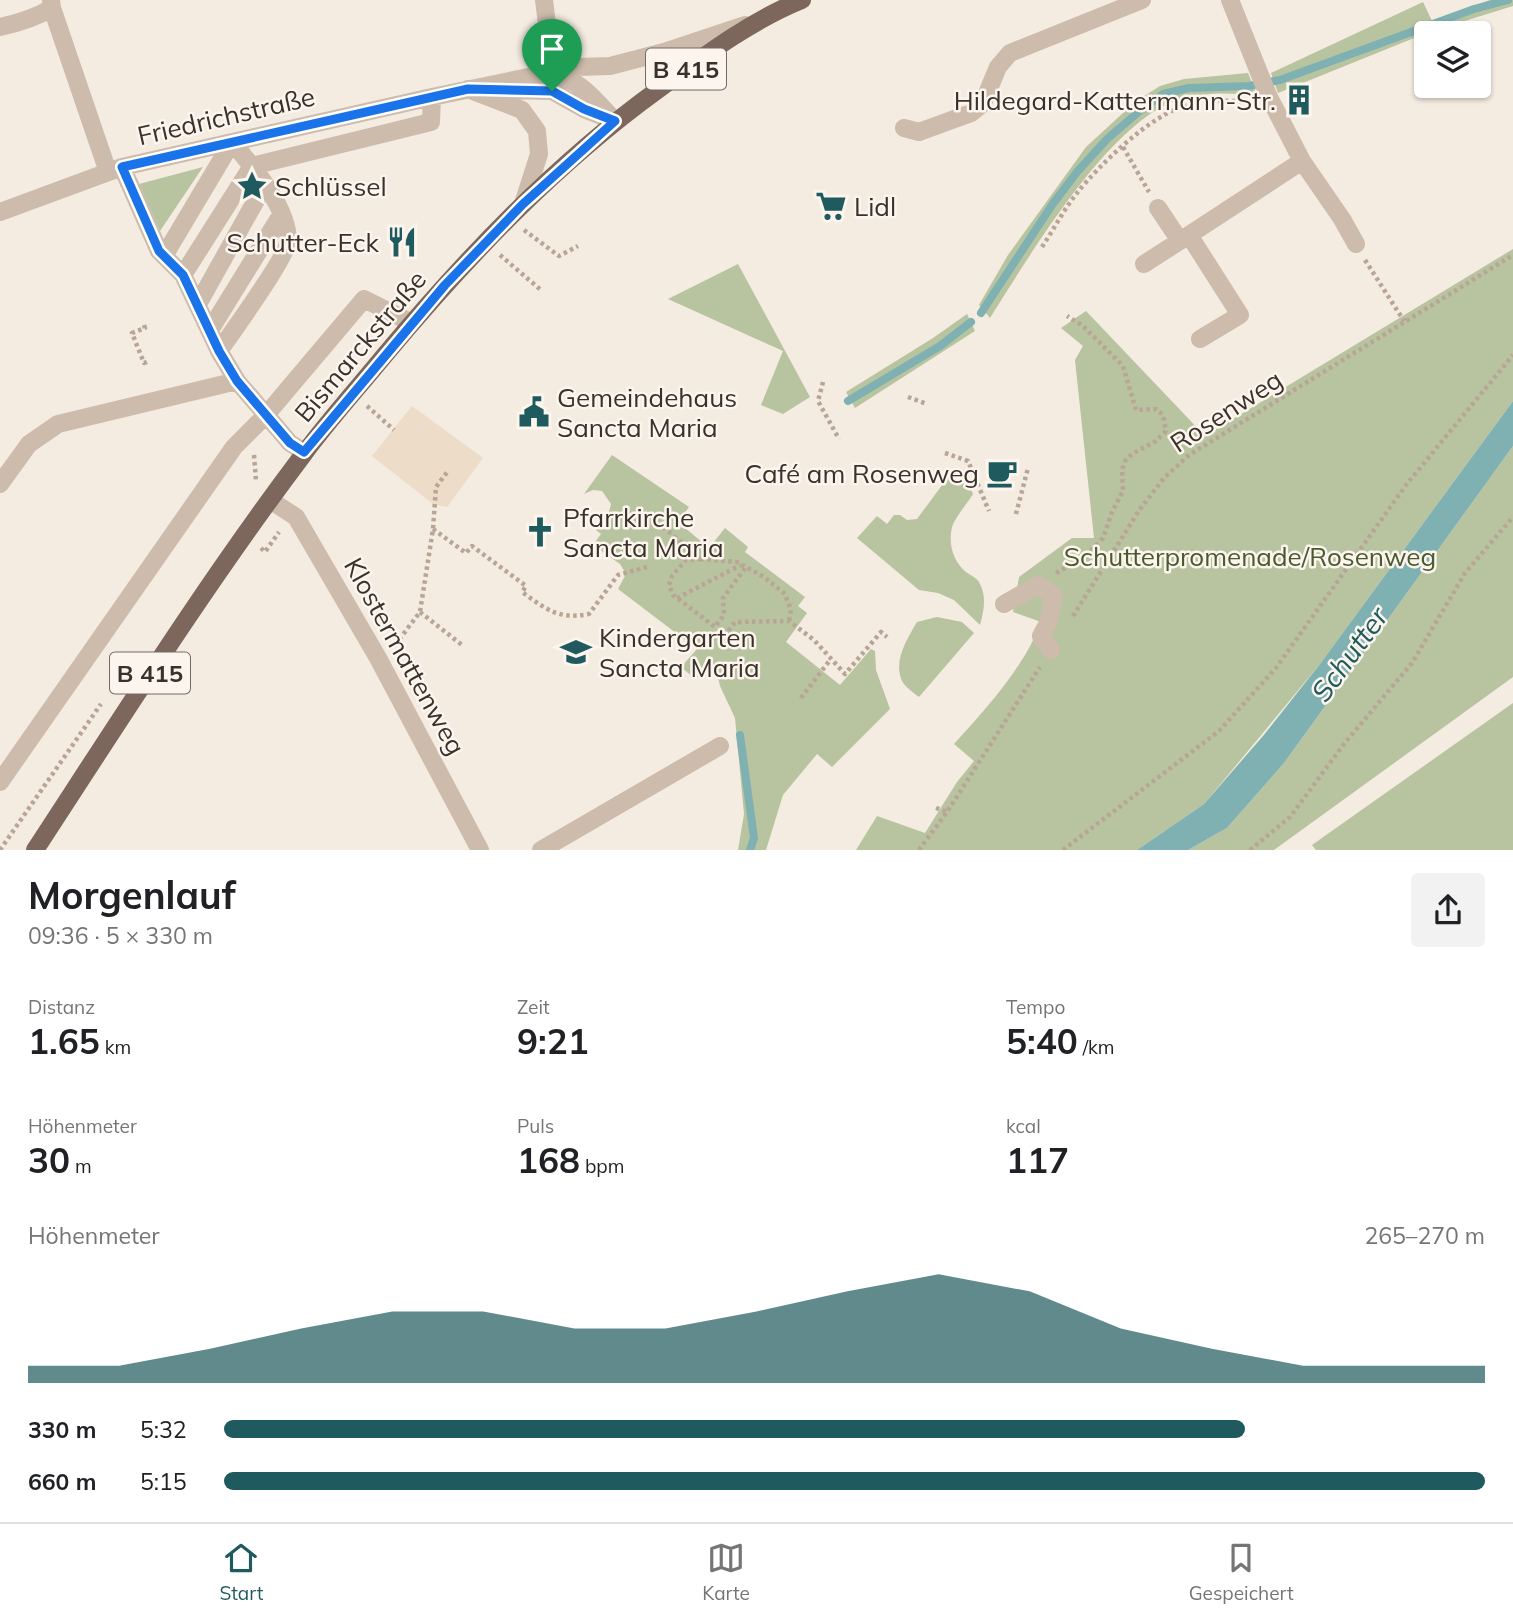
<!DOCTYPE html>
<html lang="de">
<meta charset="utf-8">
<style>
:root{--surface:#fff;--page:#f2f2f2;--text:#202124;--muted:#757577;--line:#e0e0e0;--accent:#1f5a5e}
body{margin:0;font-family:Mulish,sans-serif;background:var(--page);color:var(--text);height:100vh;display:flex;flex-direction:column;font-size:26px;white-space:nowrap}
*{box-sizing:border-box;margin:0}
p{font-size:23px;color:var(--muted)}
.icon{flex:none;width:38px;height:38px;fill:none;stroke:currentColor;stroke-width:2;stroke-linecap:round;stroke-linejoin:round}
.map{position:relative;height:850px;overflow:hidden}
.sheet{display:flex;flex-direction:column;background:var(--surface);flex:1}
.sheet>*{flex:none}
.fabs{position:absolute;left:1414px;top:21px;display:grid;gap:14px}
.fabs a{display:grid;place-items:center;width:77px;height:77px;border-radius:7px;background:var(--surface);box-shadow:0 2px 5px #0004;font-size:35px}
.pin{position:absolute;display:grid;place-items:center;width:60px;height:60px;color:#fff;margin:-72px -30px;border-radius:50% 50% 50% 0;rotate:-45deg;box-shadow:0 0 7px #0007}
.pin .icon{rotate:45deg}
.round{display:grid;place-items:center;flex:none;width:74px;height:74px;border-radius:7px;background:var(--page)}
.summary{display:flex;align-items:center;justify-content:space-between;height:119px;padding:0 28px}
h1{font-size:38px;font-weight:700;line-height:52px}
.stats{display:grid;grid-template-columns:repeat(3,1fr);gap:10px;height:119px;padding:7px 28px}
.stats div{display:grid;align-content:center}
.stats b{font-size:35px;font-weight:700}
.stats small{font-size:19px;font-weight:400}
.stats p{font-size:19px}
.chart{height:196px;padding:14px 28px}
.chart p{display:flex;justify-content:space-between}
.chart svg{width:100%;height:126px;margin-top:7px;fill:var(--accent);opacity:.7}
ul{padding:0 28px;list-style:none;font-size:23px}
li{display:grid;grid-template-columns:112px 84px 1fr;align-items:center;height:52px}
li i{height:18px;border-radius:9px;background:var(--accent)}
.tabs{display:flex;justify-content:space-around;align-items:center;height:98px;border-top:2px solid var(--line);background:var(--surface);font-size:19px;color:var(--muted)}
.tabs a{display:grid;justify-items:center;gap:4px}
.tabs .current{color:var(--accent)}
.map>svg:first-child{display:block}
.green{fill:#b8c4a0}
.plaza{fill:#ecdcc8}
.water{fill:#7fb0b2}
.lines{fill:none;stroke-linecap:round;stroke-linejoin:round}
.stream{stroke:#7fb0b2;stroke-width:8}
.path{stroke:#b9a596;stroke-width:4.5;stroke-dasharray:3.5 3.5;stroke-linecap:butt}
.minor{stroke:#cdbbac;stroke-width:18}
.major{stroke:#7d675c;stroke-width:18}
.route-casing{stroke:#fff;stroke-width:14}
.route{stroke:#1a73e8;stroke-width:9}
.labels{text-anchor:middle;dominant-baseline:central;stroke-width:5;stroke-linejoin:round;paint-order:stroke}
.shield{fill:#fbf5ee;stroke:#756b66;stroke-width:2}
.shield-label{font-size:24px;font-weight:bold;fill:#3b302b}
.poi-label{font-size:26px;fill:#3b302b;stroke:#fbf5ee;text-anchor:start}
.street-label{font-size:26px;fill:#3b302b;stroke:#fbf5ee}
.park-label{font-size:26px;fill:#4a5a2e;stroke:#fbf5ee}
.water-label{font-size:28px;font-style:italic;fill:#1f5a5e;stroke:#fbf5ee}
</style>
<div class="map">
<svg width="1513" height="850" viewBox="0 0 1513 850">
<rect width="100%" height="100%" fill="#f4ebe1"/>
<path class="green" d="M1490,0h23v6l-84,26 -151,61 -7,-20 152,-71 9,19z
M1248,73l9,22c-29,-2 -58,-4 -85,7 -67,27 -144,156 -182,216l-11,-13 29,-50 78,-108 49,-45 25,-16 24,-7z
M203,167l-43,64 -21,-47z
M1513,249v152l-193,263 -116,140 -67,46h-281l21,-34 48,17 32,-51 17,-21 -20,-17c32,-35 71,-78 87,-122l-28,-10 6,-35 53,-39h22l-19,-178 8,-14 -22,-18 25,-17 119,125z
M738,264l72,133 -27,17 -22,-9 22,-54 -115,-52z
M967,314l8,17 -120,77 -9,-16 87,-54z
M1513,446v231l-239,173h-86l39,-22 57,-65z
M612,455l77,52 -11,15 31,26 16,-20 23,19 -3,5 60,45 -7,9 9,7 -21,29 54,43 31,-36 4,2 1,19 14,39 -58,58 -15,-13 -34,41 -17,55h-28l6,-36 -9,-96 -15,-32 -3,-13 -23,5 -13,-11 16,-18 -79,-60 8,-15 -6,-10 -27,-19 8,-11 -5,-4 13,-18 2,-8 -9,-13 -9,-1 -9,4z
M954,469l12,8 7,17c-6,10 -17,22 -21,33 -4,17 1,34 14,45 5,4 10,5 13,10 8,14 5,28 1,43l-26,-25 -16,-7 -19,-3 -62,-52 20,-22 10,8 7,-9h6l7,5 10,-1z
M937,617l25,5 12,11 -55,64c-5,-4 -14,-10 -17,-16 -9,-20 5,-42 15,-59z
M1513,703v147h-197l-4,-5z"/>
<path class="plaza" d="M412,406l71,52 -36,49 -14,-3 -61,-48z"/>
<path class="water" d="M1513,401v45l-229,317 -57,65 -39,22h-51l67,-46 59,-68 57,-72z"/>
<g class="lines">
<path class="stream" d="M981,313l71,-108 25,-33 30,-33 35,-30 21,-15 26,-6 60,-2 31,-6 194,-71 34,-9
M848,401l92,-55 31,-24
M740,735l14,103 -4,12"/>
<path class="path" d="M1123,147l26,45
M524,230l35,26 19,-10
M1042,247c12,-18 22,-38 35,-54 21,-27 75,-79 108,-87 19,-6 43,-6 64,-4
M500,255l42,36
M1365,260l39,61
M144,325l1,3 -13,5 12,30 5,-2
M823,382l-5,19 21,38
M908,397l19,7
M367,406l27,24
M945,453l23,8 21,50
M254,455l2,26
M1016,514l12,-46
M663,527l38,32 36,3 27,15 21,17 6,16 -2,11
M433,529l33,24 6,-7 54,40 -4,6c24,17 36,28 67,22l29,-39 29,-8
M261,548l4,4 14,-20
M701,559l-15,1 -14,16 -3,9 4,10 42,32 9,-12 -1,-17 23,-31
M1056,573l28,-15 19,-20 9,-26 11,-21 -1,-21 3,-9 7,-7 24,-13 10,-10 -3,-16 -7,-6 -20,1 -13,-44 -40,-40 -16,-10
M677,598l64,-33
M420,612l42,33
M1073,616l67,-107 24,-31 25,-23 324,-200
M720,642l15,-20 54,-1 25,19 31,34 36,-42 6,5
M395,645l25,-33 13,-83 3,-42 12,-16
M801,698l29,-38
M936,808l11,4
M0,850l101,-146
M919,850l28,-38 93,-145
M1063,850l156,-119 57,-63 130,-183 107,-130
M1250,850l40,-33 54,-73 68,-81 53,-90 48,-56"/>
<path class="minor" d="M544,0l4,32 -1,42
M52,8l56,164
M0,27c19,-4 35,-9 52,-19l-1,-8
M550,74c28,4 43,23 61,43
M468,89l54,21 15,21 2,23 -16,50
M503,90l49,1 32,18 31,12
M904,128l15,4 52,-19 12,-10 15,-36 12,-14 132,-53
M1302,161l40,58 14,25
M122,167l37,84 24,24 36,76 18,30 53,62 14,9
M1158,208l22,33
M0,212l122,-45 310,-70 145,-30 33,-1 54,-14 81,-27
M164,256l68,-114
M1144,264l45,-29
M183,275l69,-109 179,-44 1,-25
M198,304l67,-120
M210,330l71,-115
M1200,339l40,-24 -51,-80 113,-74 -34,-66 -38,-95
M219,351c12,-17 69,-96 69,-110 0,-34 -35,-74 -56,-99
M0,484l29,-40 29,-20 179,-43
M270,500l26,17 82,141 102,192
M1004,604l34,-19 16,11 -6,27 -7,13 10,14
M0,782l234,-335 32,-32 98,-116 48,24
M541,850l179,-104"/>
<path class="major" d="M35,850c87,-133 172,-268 268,-395 25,-34 54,-66 81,-99 82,-98 171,-192 275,-267 45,-33 91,-68 143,-89"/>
</g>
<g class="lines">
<g class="route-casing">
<path id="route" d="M468,89l84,2 32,18 31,12 -92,83 -78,81 -141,167 -14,-9 -53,-62 -18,-30 -36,-76 -24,-24 -37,-84z"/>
</g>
<use href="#route" class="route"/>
</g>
<defs>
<g id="building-bare" transform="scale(2.415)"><path d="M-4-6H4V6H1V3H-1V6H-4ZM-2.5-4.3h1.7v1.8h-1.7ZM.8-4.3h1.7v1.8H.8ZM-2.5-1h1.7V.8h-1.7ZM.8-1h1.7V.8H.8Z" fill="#1f5a5e" stroke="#fbf5ee" stroke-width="2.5" paint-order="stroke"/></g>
<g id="sight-bare" transform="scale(2.415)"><path d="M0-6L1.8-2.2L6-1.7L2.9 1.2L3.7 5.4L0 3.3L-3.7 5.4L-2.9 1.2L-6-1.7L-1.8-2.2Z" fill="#1f5a5e" stroke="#fbf5ee" stroke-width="2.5" paint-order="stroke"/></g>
<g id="supermarket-bare" transform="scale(2.415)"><path d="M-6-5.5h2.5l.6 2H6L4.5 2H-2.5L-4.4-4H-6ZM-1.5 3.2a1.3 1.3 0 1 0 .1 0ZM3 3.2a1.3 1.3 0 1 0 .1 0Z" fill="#1f5a5e" stroke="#fbf5ee" stroke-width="2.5" paint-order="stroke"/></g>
<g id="restaurant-bare" transform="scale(2.415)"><path d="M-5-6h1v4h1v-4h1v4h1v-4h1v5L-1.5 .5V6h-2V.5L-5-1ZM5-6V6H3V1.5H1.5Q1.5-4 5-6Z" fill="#1f5a5e" stroke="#fbf5ee" stroke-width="2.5" paint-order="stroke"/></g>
<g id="civic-bare" transform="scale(2.415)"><path d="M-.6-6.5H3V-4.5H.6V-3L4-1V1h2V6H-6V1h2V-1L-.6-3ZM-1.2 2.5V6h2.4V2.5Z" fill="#1f5a5e" stroke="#fbf5ee" stroke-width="2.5" paint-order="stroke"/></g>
<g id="cafe-bare" transform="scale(2.415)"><path d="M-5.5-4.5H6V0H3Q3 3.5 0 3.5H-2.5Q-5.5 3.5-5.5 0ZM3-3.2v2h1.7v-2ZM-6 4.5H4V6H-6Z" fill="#1f5a5e" stroke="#fbf5ee" stroke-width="2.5" paint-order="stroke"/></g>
<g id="church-bare" transform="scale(2.415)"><path d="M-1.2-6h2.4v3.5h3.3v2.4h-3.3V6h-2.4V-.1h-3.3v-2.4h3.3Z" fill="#1f5a5e" stroke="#fbf5ee" stroke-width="2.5" paint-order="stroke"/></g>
<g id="school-bare" transform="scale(2.415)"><path d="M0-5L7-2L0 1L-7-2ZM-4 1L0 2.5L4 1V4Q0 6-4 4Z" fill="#1f5a5e" stroke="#fbf5ee" stroke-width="2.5" paint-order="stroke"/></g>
</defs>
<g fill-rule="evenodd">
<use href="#building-bare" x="1299" y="100"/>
<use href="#sight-bare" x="252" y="186"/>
<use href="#supermarket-bare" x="831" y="206"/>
<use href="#restaurant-bare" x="402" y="242"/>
<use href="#civic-bare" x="534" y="412"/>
<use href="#cafe-bare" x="1002" y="473"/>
<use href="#church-bare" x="540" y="532"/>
<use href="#school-bare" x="576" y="652"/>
</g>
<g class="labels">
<g class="shield">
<rect x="646" y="48.5" width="80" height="41" rx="5"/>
<rect x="110" y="652.5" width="80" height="41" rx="5"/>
</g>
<g class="shield-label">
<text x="686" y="69">B 415</text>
<text x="150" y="673">B 415</text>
</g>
<g class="poi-label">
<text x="1276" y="100" text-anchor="end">Hildegard-Kattermann-Str.</text>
<text x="275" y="186">Schlüssel</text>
<text x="854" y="206">Lidl</text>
<text x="379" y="242" text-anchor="end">Schutter-Eck</text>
<text x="557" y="397">Gemeindehaus<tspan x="557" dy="30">Sancta Maria</tspan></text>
<text x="979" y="473" text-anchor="end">Café am Rosenweg</text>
<text x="563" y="517">Pfarrkirche<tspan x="563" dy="30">Sancta Maria</tspan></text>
<text x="599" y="637">Kindergarten<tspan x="599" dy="30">Sancta Maria</tspan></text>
</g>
<g class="street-label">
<text transform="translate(226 116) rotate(-13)">Friedrichstraße</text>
<text transform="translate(360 346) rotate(-50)">Bismarckstraße</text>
<text transform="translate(1226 411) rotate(-33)">Rosenweg</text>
<text transform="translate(405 656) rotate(61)">Klostermattenweg</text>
</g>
<g class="park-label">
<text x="1250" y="556">Schutterpromenade/Rosenweg</text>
</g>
<g class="water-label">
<text transform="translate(1349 654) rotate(-54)">Schutter</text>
</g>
</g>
</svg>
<div class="fabs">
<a><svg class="icon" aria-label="layers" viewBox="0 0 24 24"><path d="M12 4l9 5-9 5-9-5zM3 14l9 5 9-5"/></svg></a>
</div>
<div class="pin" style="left:552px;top:91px;background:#1e9e55"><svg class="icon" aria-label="arrive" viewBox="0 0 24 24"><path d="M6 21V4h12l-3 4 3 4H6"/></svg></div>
</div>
<section class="sheet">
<div class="summary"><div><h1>Morgenlauf</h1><p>09:36 · 5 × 330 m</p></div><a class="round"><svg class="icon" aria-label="share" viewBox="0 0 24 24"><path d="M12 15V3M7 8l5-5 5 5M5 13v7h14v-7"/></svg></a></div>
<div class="stats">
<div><p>Distanz</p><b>1.65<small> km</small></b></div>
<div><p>Zeit</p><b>9:21</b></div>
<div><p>Tempo</p><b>5:40<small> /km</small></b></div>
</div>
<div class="stats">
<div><p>Höhenmeter</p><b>30<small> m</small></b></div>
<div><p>Puls</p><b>168<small> bpm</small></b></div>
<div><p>kcal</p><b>117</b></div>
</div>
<div class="chart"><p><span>Höhenmeter</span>265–270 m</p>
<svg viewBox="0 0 160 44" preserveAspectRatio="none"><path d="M0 44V38L10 38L20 32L30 25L40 19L50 19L60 25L70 25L80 19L90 12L100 6L110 12L120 25L130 32L140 38L150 38L160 38V44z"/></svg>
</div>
<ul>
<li><b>330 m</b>5:32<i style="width:81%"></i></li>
<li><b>660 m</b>5:15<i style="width:100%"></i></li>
</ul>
</section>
<nav class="tabs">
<a class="current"><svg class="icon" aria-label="home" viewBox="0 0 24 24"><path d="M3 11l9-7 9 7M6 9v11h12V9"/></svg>Start</a>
<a><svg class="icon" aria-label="map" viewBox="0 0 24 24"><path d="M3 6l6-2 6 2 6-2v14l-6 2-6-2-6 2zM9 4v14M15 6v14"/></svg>Karte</a>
<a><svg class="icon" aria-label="saved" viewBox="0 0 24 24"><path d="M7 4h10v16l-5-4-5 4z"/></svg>Gespeichert</a>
</nav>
